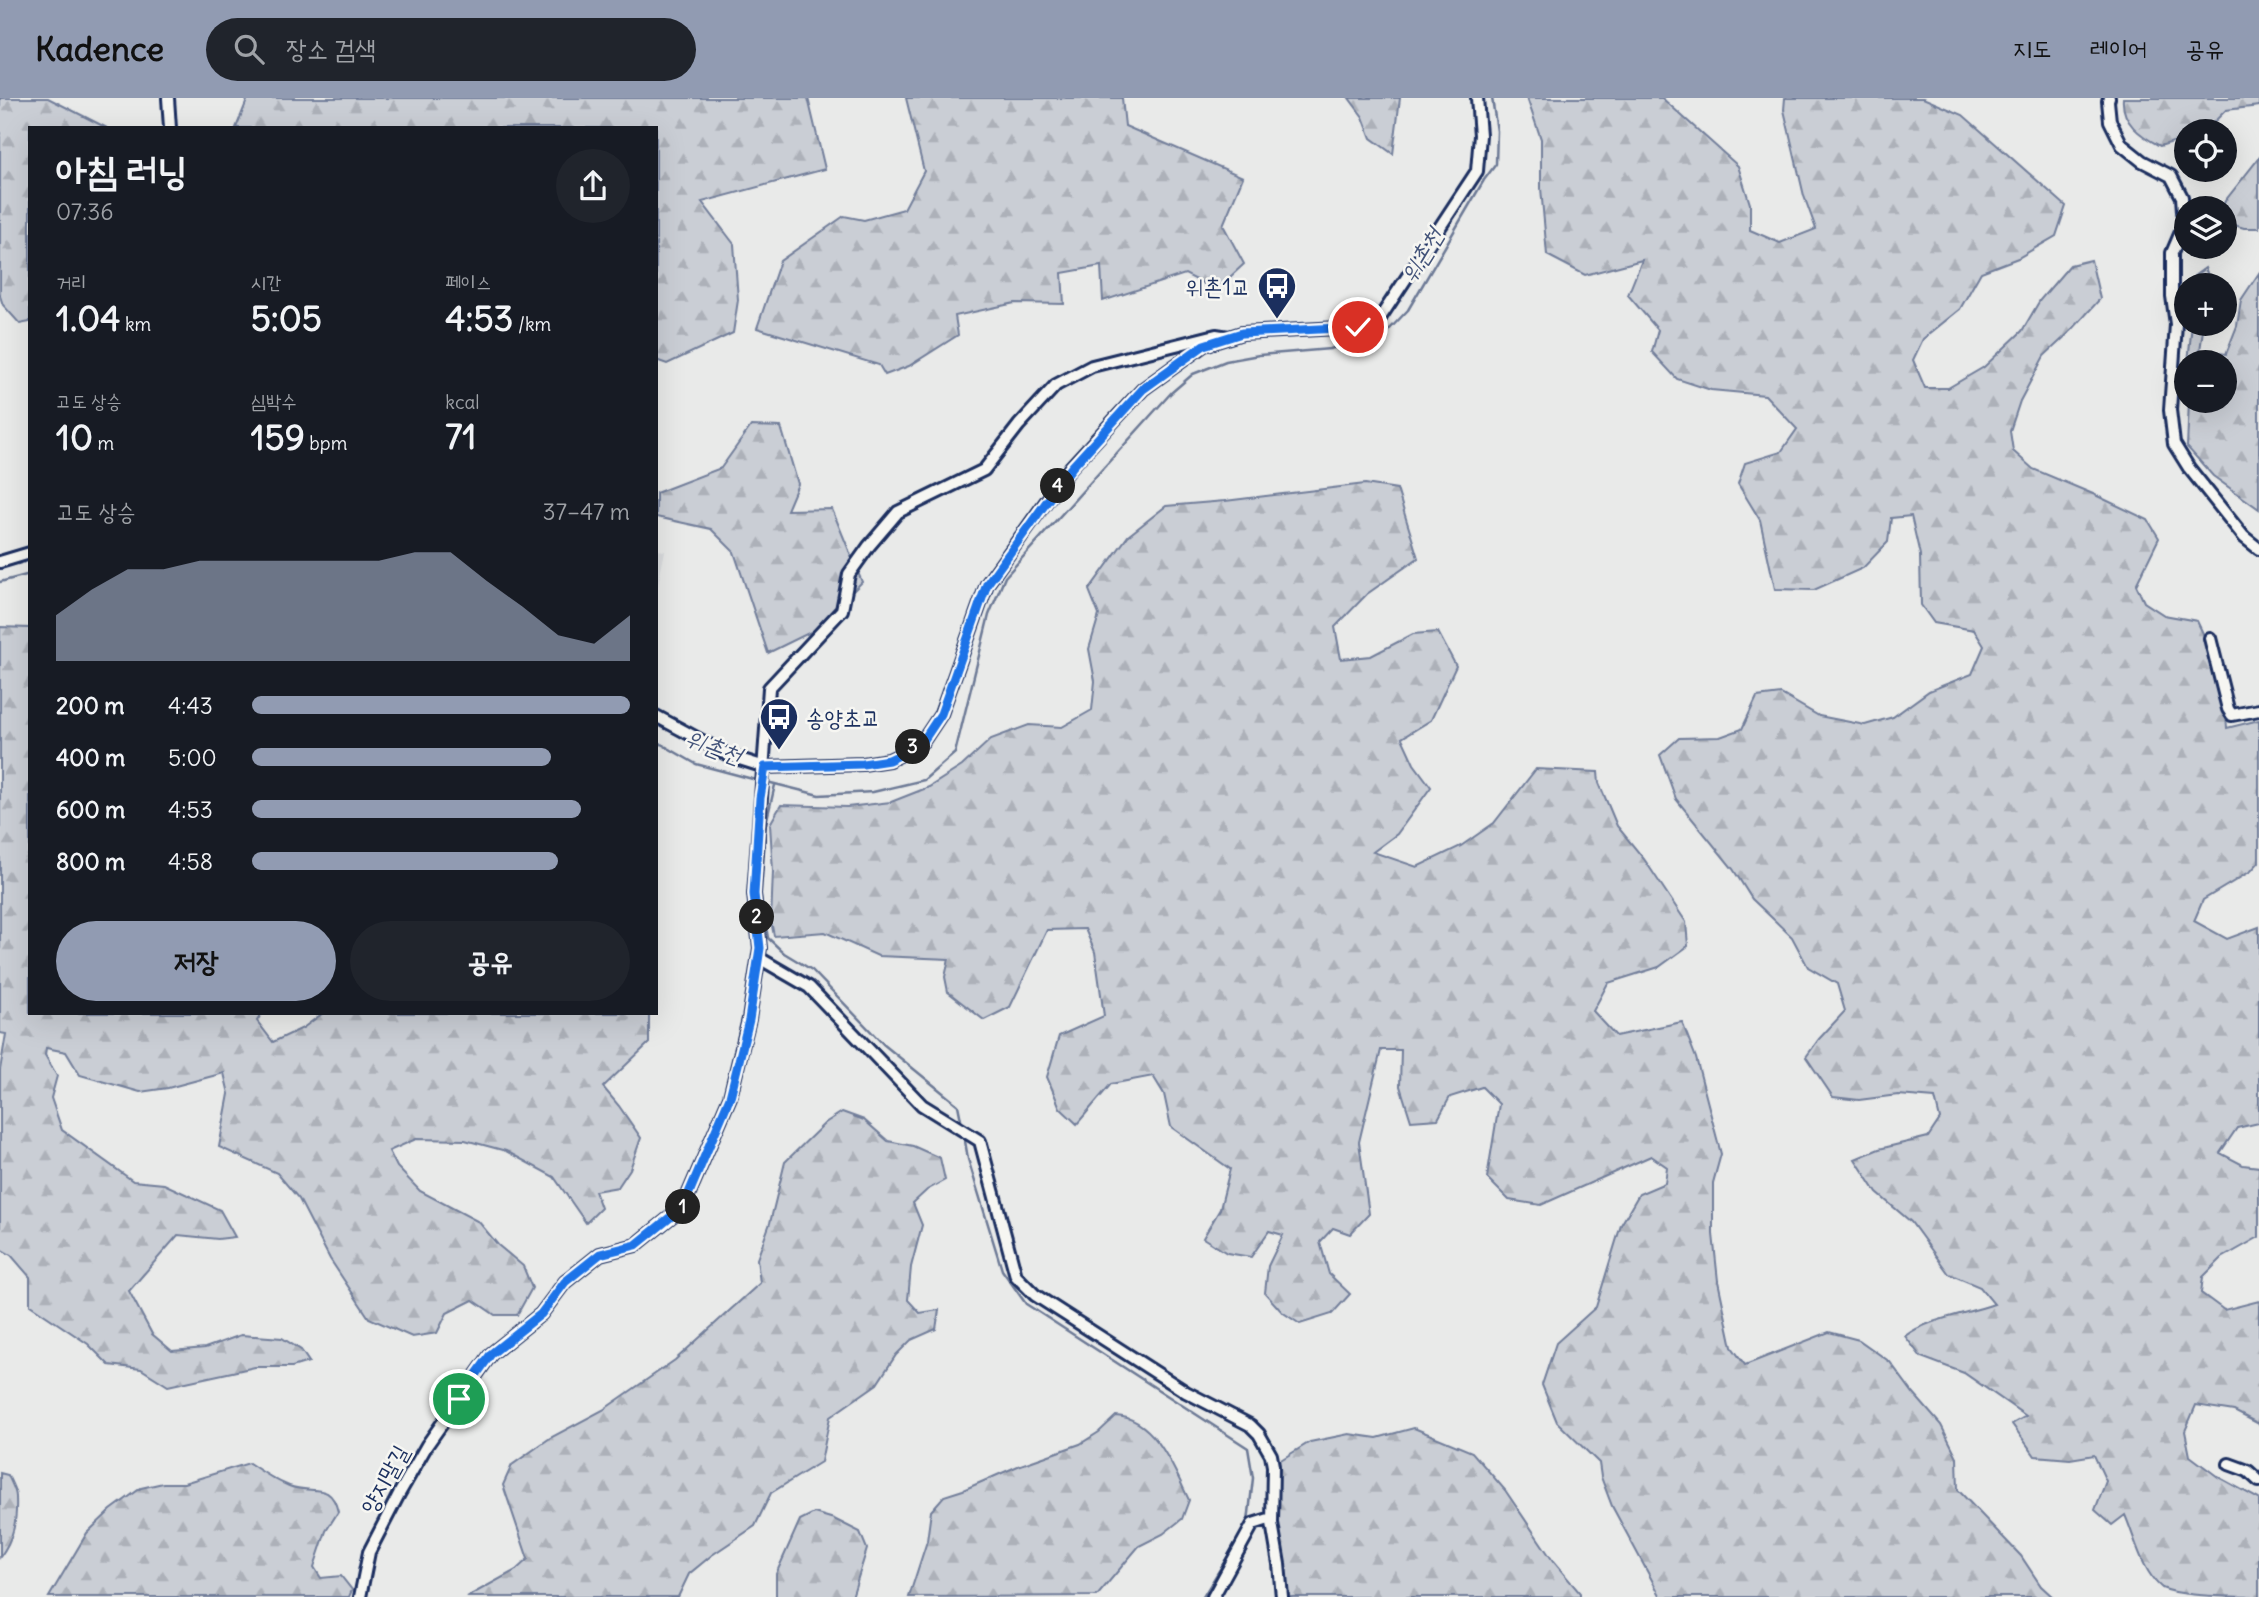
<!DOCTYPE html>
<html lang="ko">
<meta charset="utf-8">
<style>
:root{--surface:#171b24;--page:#20242c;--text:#f1f3f6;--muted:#9ea1a6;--accent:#919bb2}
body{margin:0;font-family:Delius,"Poor Story",sans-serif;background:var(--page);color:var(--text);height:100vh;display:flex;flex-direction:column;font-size:26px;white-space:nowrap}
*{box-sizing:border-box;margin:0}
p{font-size:23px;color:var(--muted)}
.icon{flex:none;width:38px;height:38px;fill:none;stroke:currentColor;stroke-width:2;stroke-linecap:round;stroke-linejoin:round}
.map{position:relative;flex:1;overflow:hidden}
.details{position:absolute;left:28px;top:28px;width:630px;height:889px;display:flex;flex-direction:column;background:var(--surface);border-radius:0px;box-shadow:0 7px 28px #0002}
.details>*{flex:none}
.tools{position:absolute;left:2174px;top:21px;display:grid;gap:14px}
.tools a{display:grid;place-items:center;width:63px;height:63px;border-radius:50%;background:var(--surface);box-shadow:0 7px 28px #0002;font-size:35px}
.pin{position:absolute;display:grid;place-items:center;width:60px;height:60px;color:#fff;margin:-30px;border:4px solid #fff;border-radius:50%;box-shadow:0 2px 7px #0007}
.km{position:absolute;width:35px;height:35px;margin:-18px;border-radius:50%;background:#222;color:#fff;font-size:19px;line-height:35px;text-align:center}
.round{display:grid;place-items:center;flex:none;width:74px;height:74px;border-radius:37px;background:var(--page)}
.overview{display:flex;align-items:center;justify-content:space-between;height:119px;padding:0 28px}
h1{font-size:38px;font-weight:700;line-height:52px}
.figures{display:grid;grid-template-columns:repeat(3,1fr);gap:10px;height:119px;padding:7px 28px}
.figures div{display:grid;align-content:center}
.figures b{font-size:35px;font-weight:700}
.figures small{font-size:19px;font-weight:400}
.figures p{font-size:19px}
.chart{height:196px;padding:14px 28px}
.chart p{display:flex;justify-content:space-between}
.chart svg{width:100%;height:126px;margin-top:7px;fill:var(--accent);opacity:.7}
.button{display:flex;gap:14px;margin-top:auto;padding:14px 28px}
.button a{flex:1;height:80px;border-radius:42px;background:var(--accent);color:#111;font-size:28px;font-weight:700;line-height:80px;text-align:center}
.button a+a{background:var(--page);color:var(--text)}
ul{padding:0 28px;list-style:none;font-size:23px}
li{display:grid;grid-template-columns:112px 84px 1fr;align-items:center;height:52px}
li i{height:18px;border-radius:9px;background:var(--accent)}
header{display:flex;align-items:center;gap:42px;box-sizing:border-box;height:98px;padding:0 35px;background:var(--accent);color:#111}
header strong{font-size:33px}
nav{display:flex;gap:38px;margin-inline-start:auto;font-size:24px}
.search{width:490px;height:63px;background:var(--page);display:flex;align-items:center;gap:18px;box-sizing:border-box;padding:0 24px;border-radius:38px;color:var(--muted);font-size:26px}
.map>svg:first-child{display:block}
.built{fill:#dadcde}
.forest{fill:url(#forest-firs);stroke:#727e9a;stroke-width:2}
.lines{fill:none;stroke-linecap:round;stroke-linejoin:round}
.stream{stroke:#6c7995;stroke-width:2.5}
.minor-casing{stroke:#1b2f5e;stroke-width:16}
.minor{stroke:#f6f6f2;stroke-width:10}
.route-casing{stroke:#fff;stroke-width:14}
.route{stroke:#1a73e8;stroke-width:9}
.labels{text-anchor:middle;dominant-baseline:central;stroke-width:5;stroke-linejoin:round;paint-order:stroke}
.poi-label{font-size:23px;fill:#1b2f5e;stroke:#f6f6f2;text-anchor:end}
.street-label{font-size:23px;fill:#1b2f5e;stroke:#f6f6f2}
.water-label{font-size:24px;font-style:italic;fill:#44547a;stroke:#f6f6f2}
</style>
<header>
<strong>Kadence</strong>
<div class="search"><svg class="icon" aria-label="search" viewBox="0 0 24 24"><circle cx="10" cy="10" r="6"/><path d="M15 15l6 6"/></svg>장소 검색</div>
<nav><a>지도</a><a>레이어</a><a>공유</a></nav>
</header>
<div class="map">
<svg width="2259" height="1499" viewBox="0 0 2259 1499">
<defs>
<pattern id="forest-firs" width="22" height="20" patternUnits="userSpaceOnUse" patternTransform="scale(1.75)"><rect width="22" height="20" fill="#caced5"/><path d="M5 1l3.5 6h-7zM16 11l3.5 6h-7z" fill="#adb1b9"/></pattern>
</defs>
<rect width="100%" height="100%" fill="#e9eae9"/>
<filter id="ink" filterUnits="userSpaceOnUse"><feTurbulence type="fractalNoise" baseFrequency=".0143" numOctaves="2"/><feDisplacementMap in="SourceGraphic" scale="14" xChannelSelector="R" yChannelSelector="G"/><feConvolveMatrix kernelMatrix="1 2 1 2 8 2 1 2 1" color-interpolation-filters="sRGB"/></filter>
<g filter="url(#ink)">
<path class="built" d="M656,452l9,1 -9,43z"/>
<path class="forest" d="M0,0h48l59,30h-77v194l-10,2 -17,-19 -3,-9z
M248,0h560l17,71 -123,33 32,42 4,56 -5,33 -66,31 -11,-4v-232h-420z
M906,0h216l3,28 118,51 -20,48 21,39 -28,26 -31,-16 -82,27 -2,-35 -39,7 2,31 -49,-1 -60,13 3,19 -49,31 -24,9 -6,-10 -122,-37 23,-67 64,-45 20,4 40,-11 20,-38z
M1349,0h51l-7,56 -22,-16 -8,-21z
M1527,0h135l76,68 12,38v26l30,13 36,-14 -12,-33 -20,-86 1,-12h138l40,17 103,91 -10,30 -38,22 -37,14 -21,37 -37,30 -10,21 12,28h23l36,-21 38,-36 18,-31 30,-35 21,-5 9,39 -28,31 -28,26 -24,45 -10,30 3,20 20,18 60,25 55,26 11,18 -23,47 8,17 20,13 33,6c17,33 28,70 30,107l32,-8v142l-8,9 -48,29 -9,21 33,18 32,-12v196l-22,5 -17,25 23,12 16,2v70l-37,21 -19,19 -2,16 23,17 35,-9v123l-25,-13 -38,-6 -11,26 5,25 28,21 41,22v98c-25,0 -78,0 -97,-9 -20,-16 -27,-50 -37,-73l-13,10 -17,-15 11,-29 -12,-26 -24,4 -35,-3 -23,-32 14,-8 -62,-43 -43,-16 -16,-21c23,-17 60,-22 89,-32l-14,-17 -31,-13 -38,-52 -34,-29 -22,-34 24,-10 49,-12 12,-18 -5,-21 -37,-3 -39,5 -26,-3 -27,-40 13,-18 26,-28 -8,-27 -29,-17 -16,-30 -40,-38 -19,-30 -57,-70 -16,-44 19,-17 41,-1 22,-8 15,-32 24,-3 38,22 46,9 28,-8 36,-26 43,-17 12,-28 -10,-16 -40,-7 -13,-18 -1,-50 -9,-39 -20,2 -3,24 -25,26 -49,22 -39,-1 -15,-69 -22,-36 7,-21 36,-11 16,-23 -32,-34 -54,-5 -34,-11 -25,-27 6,-22 -30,-35 14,-35 -57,15 -38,-20 -6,-67v-49z
M2123,0h136v8l-33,4 -21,21h-19v7l-26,8c-19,-10 -39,-23 -37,-48z
M2259,60v70h-15l-20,-6v-14h-2l3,-7z
M2205,170l7,17h-18v-9z
M2259,175v236l-46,-33 -26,-29 2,-46h35v-39h-36l4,-38h12l-4,26 26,4 11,-28 4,-26z
M751,328l30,1 17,57 -11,26 45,-1 30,73 -47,48 -47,23 -34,-101 -23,-23 -55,-12v-24l65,-25z
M1365,386l32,5 21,69 -51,36 -32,33 6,32 30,-3 42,-22 25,-2 18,34 -25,54 -29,18 12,26 17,23 -34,47 -24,18 44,15 44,-21 33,-23 42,-54 62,3 1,11 18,43 27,33 42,63 2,24 -29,21 -51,16 -15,28 23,25 66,-14 14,36 25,96 -8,29v51l5,47 14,66 13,18 84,-33 30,8 31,22 23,31 28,32 16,32 1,33 63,66 20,30 12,11h-392l-49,-91 -11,-29 -2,-14 -42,-41 -15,-37 14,-42 40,-36 25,-82 18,-31 26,-11 2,-16 -16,-11 -110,49 -32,-5 -22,-22 12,-74 -17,-17 -32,10 -12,22 -27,2 -11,-35 1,-36h-20l-22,92 10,72 -19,20 -17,-6 -13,14 9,32 21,20 -18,20 -32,10 -18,-12 -17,-19 3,-27 15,-31 -14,-4 -18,26 -24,-4 -24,-15 17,-29 10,-40 -59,-42 -7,-33 -11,-18 -42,8 -34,40 -17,-16 -13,-31 12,-41 45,-20 -9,-64 -10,-23 -38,1 -37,77 -26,13 -36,-28 -3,-15 4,-18 -71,-3 -53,-24 -51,4 -3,-15 2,-50 -3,-47 11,-19 66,2 44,-5 38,-15 33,-21 29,-27 38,-14 33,2 30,-17 3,-29 -6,-32 10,-34 -10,-25 39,-54 38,-30 59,-5z
M0,529l30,1v385h232l-5,8 16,21 30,-14 20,-15h326v30l-46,44 16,19 22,32 -11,31 -12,18 -23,4 6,17 -15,15 -32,-46 -48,-26 -41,-11 -49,-1 -27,12 8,16 23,24 59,31 19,23 25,21 9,22 -15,27h-22l-22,-15 -26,13 -10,20 -25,4 -43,-19 -39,-59 -31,-60 -22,-26 -58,-26 10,-53 -5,-21 -56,15 -28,4 -60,-17 -14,-23 -20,-4 -1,7 12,21 -6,22 11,32 71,51 31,3 56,26 15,27 -17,2 -40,-4 -49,56 23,43 20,17 33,-3 36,-13 41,3 19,12 8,12 -17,5h-37l-87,19 -27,-17 -32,-4 -21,-21 -58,-39v-28l-19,-22 -11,-6v-179l6,-36 -6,-1z
M842,1014l22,8 24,21 25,5 27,12 5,22 -18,10 -14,13 9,22 -11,42 -3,33 12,13 19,-3 -3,19 -25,11 -15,15 -19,29 -47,33 -9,45 -50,31 -16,33 -43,29 -23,19 -11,23h-211l49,-27 12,-11 -25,-74 9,-20 38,-27 53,-28 72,-50 85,-77 -3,-24 13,-36 15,-61 40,-39z
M1116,1318c39,2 58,53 73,84l-7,19 -19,15 -24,12 -42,50 -188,1 18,-56 4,-30 13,-15 19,-6 55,-24 62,-22 19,-12z
M1414,1330l58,24 33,38 48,71 27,32v4h-293l-15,-96 7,-40 31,-19 39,-8 28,4z
M249,1365c13,9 25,17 40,23 23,9 42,-6 49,26l-12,19 -12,36 7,11 20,-2 11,14 -3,7h-300l38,-64 24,-23 30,-22 22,-5h21z
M0,1375l8,2c2,6 8,15 8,22 1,23 -2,41 -16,60z
M814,1415l20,6 26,13 7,17 -15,48h-76v-23l24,-54z"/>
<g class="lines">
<path class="stream" d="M174,0l2,30
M0,484l30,-8
M656,643l40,23 64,17
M767,684l52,13 54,-3 51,-12 31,-27 34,-138 16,-38 166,-184 22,-19 33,-13 33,-6 71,-6 57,-17 21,-22 76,-130 12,-16 1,-33 -5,-33
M764,734l11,-47
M763,747l-3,47 8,46 16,15 28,17 71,74 75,61 4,20
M964,1037l4,24 34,111 24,34 222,144 5,30 -5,44
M1203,1499l42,-69"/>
<g class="minor-casing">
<path id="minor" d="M168,0l2,30
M2109,0l-1,3 2,20 12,24 20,16 29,15 11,21 2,28 -12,28v43l4,28 -6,86 4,34 15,24 55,69 15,12
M0,464l30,-9
M2210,540l18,71 4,6 27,-5
M656,618l74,40 35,11 98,-3 26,-4 17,-8 17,-11 18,-27 46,-130 84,-117 72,-78 61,-44 38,-12 116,-6 22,-9 97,-147 3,-36 -3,-37
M759,860l50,29 113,118 58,36 36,135 19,19 151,97 64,33 9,9 12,21 2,11 -1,57 7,41 3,33
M2229,1366l19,7 11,10
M360,1499l9,-45 30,-58 28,-49 64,-91 50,-40 24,-32 35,-28 36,-9 47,-38 47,-110 19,-78 11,-71 -6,-54 15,-206 73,-78 7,-36 20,-28 29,-34 86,-42 35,-45 37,-40 36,-19 124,-31 13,2
M1213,1499l40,-73 19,-6"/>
</g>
<use href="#minor" class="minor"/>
</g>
</g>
<g class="lines" filter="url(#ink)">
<g class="route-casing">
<path id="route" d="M459,1301l32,-45 50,-40 24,-32 35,-28 36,-9 47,-38 47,-110 19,-77 11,-72 -6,-54 6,-96 5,-31 98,-3 26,-4 17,-8 17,-11 18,-27 46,-130 85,-117 71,-78 61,-44 38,-12 116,-6"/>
</g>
<use href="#route" class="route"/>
</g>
<defs>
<g id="bus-pin" transform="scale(2.0125)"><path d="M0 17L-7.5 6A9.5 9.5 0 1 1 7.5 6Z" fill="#1b2f5e" stroke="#f6f6f2"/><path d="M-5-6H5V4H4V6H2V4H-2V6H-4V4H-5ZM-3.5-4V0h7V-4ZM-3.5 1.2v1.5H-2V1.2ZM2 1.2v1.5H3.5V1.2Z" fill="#fff"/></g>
</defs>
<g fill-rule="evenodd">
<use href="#bus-pin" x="1277" y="188"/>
<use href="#bus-pin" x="779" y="619"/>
</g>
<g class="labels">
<g class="poi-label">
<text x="1250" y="188">위촌1교</text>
<text x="806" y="619" text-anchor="start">송양초교</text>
</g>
<g class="street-label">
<text transform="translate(384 1381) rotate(-61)">양지말길</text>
</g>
<g class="water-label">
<text transform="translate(1421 157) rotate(-59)">위촌천</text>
<text transform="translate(714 648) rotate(20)">위촌천</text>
</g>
</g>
</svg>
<div class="tools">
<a><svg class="icon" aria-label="locate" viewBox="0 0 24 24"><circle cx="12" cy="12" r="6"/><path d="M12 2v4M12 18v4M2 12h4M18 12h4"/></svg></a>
<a><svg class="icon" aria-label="layers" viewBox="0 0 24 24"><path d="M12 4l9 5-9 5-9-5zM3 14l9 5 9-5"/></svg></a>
<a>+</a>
<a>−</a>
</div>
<div class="pin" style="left:459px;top:1301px;background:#1e9e55"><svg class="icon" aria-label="arrive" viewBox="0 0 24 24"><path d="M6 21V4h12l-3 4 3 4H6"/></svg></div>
<div class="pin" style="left:1358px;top:229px;background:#d93025"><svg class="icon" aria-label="check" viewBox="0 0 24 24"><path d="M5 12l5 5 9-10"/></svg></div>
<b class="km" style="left:683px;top:1109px">1</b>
<b class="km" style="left:757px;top:819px">2</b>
<b class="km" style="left:913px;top:649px">3</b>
<b class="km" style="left:1058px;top:388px">4</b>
<section class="details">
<div class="overview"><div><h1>아침 러닝</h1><p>07:36</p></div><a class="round"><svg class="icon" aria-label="share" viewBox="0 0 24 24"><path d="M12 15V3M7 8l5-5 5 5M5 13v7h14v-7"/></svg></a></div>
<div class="figures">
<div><p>거리</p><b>1.04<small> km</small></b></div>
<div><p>시간</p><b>5:05</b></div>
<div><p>페이스</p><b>4:53<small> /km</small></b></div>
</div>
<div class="figures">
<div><p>고도 상승</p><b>10<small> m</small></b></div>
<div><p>심박수</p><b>159<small> bpm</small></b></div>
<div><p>kcal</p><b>71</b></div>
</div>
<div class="chart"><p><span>고도 상승</span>37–47 m</p>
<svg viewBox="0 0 160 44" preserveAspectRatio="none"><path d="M0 44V28L10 19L20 12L30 12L40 9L50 9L60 9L70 9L80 9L90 9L100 6L110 6L120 16L130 25L140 35L150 38L160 28V44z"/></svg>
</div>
<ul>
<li><b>200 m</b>4:43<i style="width:100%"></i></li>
<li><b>400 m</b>5:00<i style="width:79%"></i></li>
<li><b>600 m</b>4:53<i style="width:87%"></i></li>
<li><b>800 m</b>4:58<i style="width:81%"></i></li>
</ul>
<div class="button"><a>저장</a><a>공유</a></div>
</section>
</div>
